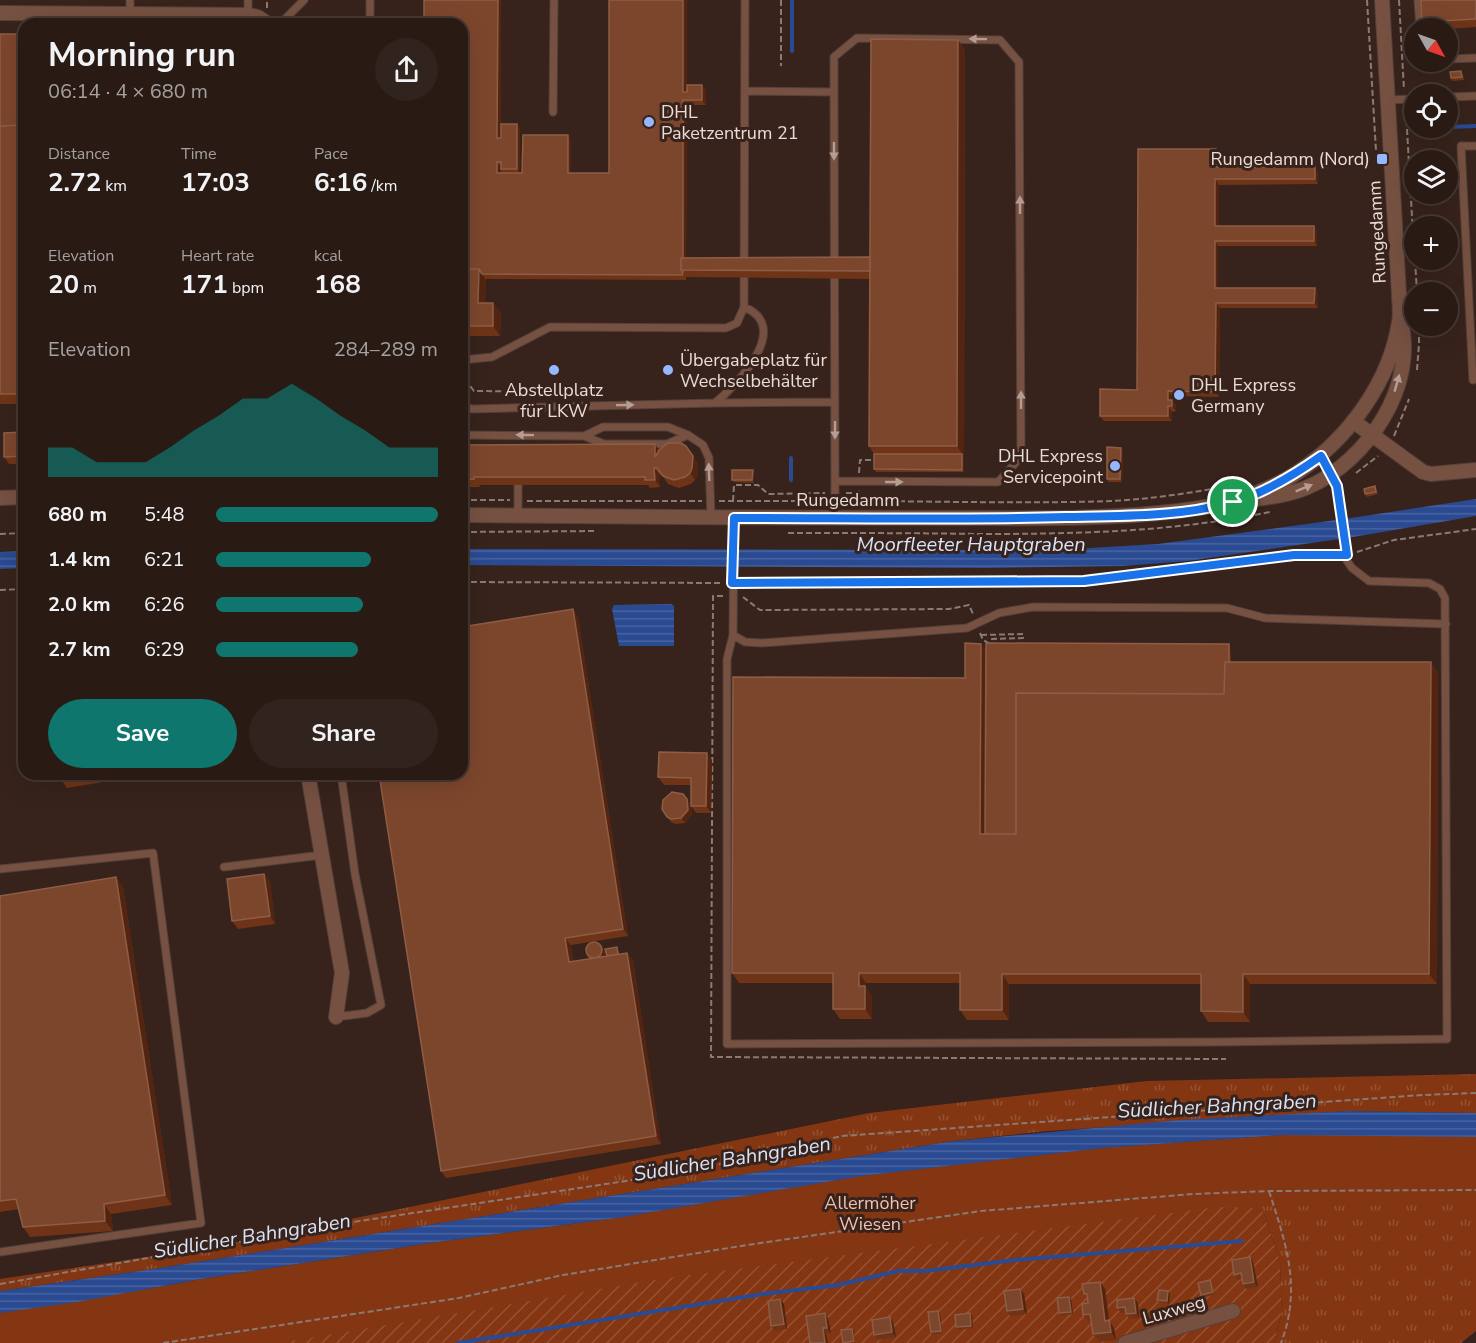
<!DOCTYPE html>
<meta charset="utf-8">
<style>
:root{--surface:#291a14;--page:#31231d;--text:#f1f3f6;--muted:#a5a1a0;--line:#453834;--accent:#0f766e}
body{margin:0;font-family:"Nunito Sans",sans-serif;background:var(--page);color:var(--text);height:100vh;display:flex;flex-direction:column;font-size:22px;white-space:nowrap}
*{box-sizing:border-box;margin:0}
p{font-size:20px;color:var(--muted)}
.icon{flex:none;width:33px;height:33px;fill:none;stroke:currentColor;stroke-width:2;stroke-linecap:round;stroke-linejoin:round}
.map{position:relative;flex:1;overflow:hidden}
.sheet{position:absolute;left:18px;top:18px;width:450px;height:762px;display:flex;flex-direction:column;background:var(--surface);border-radius:18px;box-shadow:0 6px 24px #0002,0 0 0 2px var(--line)}
.sheet>*{flex:none}
.needle{width:39px;rotate:130deg}
.fabs{position:absolute;left:1404px;top:18px;display:grid;gap:12px}
.fabs a{display:grid;place-items:center;width:54px;height:54px;border-radius:50%;background:var(--surface);box-shadow:0 6px 24px #0002,0 0 0 2px var(--line);font-size:30px}
.pin{position:absolute;display:grid;place-items:center;width:51px;height:51px;color:#fff;margin:-26px;border:3px solid #fff;border-radius:50%;box-shadow:0 2px 6px #0007}
.round{display:grid;place-items:center;flex:none;width:63px;height:63px;border-radius:32px;background:var(--page)}
.overview{display:flex;align-items:center;justify-content:space-between;height:102px;padding:0 30px}
h1{font-size:33px;font-weight:700;line-height:45px}
.stats{display:grid;grid-template-columns:repeat(3,1fr);gap:9px;height:102px;padding:6px 30px}
.stats div{display:grid;align-content:center}
.stats b{font-size:26px;font-weight:700}
.stats small{font-size:16px;font-weight:400}
.stats p{font-size:16px}
.chart{height:168px;padding:12px 30px}
.chart p{display:flex;justify-content:space-between}
.chart svg{width:100%;height:108px;margin-top:6px;fill:var(--accent);opacity:.7}
.primary-button{display:flex;gap:12px;margin-top:auto;padding:12px 30px}
.primary-button a{flex:1;height:69px;border-radius:36px;background:var(--accent);color:#fff;font-size:24px;font-weight:700;line-height:69px;text-align:center}
.primary-button a+a{background:var(--page);color:var(--text)}
ul{padding:0 30px;list-style:none;font-size:20px}
li{display:grid;grid-template-columns:96px 72px 1fr;align-items:center;height:45px}
li i{height:15px;border-radius:8px;background:var(--accent)}
.map>svg:first-child{display:block}
.grass{fill:url(#grass-tufts)}
.park{fill:#843612}
.garden{fill:url(#garden-furrows)}
.water{fill:url(#water-rules)}
.lines{fill:none;stroke-linecap:round;stroke-linejoin:round}
.stream{stroke:#2a4a92;stroke-width:4}
.service-casing{stroke:#534039;stroke-width:9}
.minor-casing{stroke:#534039;stroke-width:16}
.path{stroke:#8b7a73;stroke-width:2;stroke-dasharray:6 3;stroke-linecap:butt}
.service{stroke:#765142;stroke-width:7}
.minor{stroke:#765142;stroke-width:14}
.wall{fill:#6f3417}
.shaded-wall{fill:#532510}
.building{fill:#7c462c;stroke:#8d5d46;stroke-width:1.5}
.oneway{fill:#b59d93}
.route-casing{stroke:#fff;stroke-width:12}
.route{stroke:#1a73e8;stroke-width:8}
.poi-dot{fill:#94b7fd;stroke:#37231b;stroke-width:2}
.labels{text-anchor:middle;dominant-baseline:central;stroke-width:6;stroke-linejoin:round;paint-order:stroke}
.poi-label{font-size:18px;fill:#e9dbd5;stroke:#37231b;text-anchor:start}
.street-label{font-size:18px;fill:#e9dbd5;stroke:#37231b}
.park-label{font-size:18px;fill:#f2c2af;stroke:#37231b}
.water-label{font-size:20px;font-style:italic;fill:#d8e3f8;stroke:#37231b}
</style>
<div class="map">
<svg width="1476" height="1343" viewBox="0 0 1476 1343">
<defs>
<pattern id="grass-tufts" width="24" height="20" patternUnits="userSpaceOnUse" patternTransform="scale(1.5)"><rect width="24" height="20" fill="#843612"/><path d="M3 7l-1-3M5 7V3M7 7l1-3M15 17l-1-3M17 17v-4M19 17l1-3" fill="none" stroke="#955234"/></pattern>
<pattern id="garden-furrows" width="10" height="10" patternUnits="userSpaceOnUse" patternTransform="scale(1.5)"><rect width="10" height="10" fill="#843612"/><path d="M-1 1l2-2M0 10L10 0M9 11l2-2" fill="none" stroke="#955234"/></pattern>
<pattern id="water-rules" width="6" height="5" patternUnits="userSpaceOnUse" patternTransform="scale(1.5)"><rect width="6" height="5" fill="#2a4a92"/><path d="M0 2.5h6" fill="none" stroke="#4964a0"/></pattern>
</defs>
<rect width="100%" height="100%" fill="#37231b"/>
<path class="grass" d="M1476,1074v39l-129,-2 -299,20 -95,10 -793,127 -160,23v-12l214,-32 655,-134 278,-32z
M1476,1137v194l-15,12h-187l8,-31 -2,-51 -18,-53 -983,135h-279v-30l314,-51 303,-44 244,-42 242,-28z"/>
<path class="park" d="M1329,1134l147,3v67l-259,3 -557,72 -381,64h-279v-30l77,-11 124,-23 229,-36 187,-25 244,-42 251,-29 169,-12z"/>
<path class="garden" d="M1217,1207l45,1 18,53 2,51 -8,31h-995l381,-64z"/>
<path class="water" d="M1476,499v17l-123,21 -165,24 -66,5 -136,2 -524,-3v-16l593,1 103,-6 193,-26z
M24,551v17l-24,1v-17z
M671,604l3,2v40h-55l-7,-37 2,-4z
M1347,1111l129,2v24l-195,-2 -178,13 -242,28 -244,42 -187,25 -229,36 -124,23 -77,11v-22l160,-23 793,-127 227,-21z"/>
<g class="lines">
<path class="stream" d="M792,51v-51
M1448,127l28,-1
M1430,129l16,-1
M791,458v22
M458,1343l305,-49 75,-9 60,-14h27l90,-11 227,-19"/>
<g class="service-casing">
<path id="service" d="M248,0v15
M370,0v24
M1418,0l2,28
M130,14v-14
M280,24l24,-24
M1448,59l28,-1
M745,91l89,1
M1448,97l28,-1
M1387,100l27,-1
M553,112l1,-112
M1476,146h-15l12,234 3,-1
M462,360l30,-3 58,-30 176,1 11,-5 7,-16 1,-307
M715,403l120,-1
M462,406l10,3 243,-6c22,-18 78,-76 29,-96
M462,435l122,1 20,8h63l21,-9
M584,436l19,-9h65l20,8 15,10 6,13 2,60
M518,516v-31
M734,518l-1,117 -6,24v385l489,-2 231,-3 -2,-441 -5,-9 -11,-6 -60,-2 -17,-13 -5,-7 -10,-75 -16,-31
M834,518l1,-25 -1,-401v-35l23,-19 143,2 19,22 2,395 -23,25 -163,-1
M733,635l12,7 17,1 205,-15 32,-15 34,-6 194,1 38,10 181,6
M224,867l98,-12
M0,869l153,-16 48,370 -201,29
M336,1017l31,-4 14,-8 -26,-131 -14,-100"/>
</g>
<g class="minor-casing">
<path id="minor" d="M0,13l248,2 10,2 10,7
M1353,421l70,51 8,2 45,-4
M1252,495c16,-7 32,-13 46,-23 50,-33 92,-90 101,-150 2,-9 0,-19 0,-28l-17,-294
M0,498l24,-1
M462,515c163,2 325,3 488,3 76,0 152,2 228,-7 19,-2 38,-6 57,-9 25,-4 50,-5 73,-15 59,-26 111,-102 92,-168
M308,774l34,199 -6,44
M1125,1343l108,-32"/>
</g>
<path class="path" d="M781,0v66
M1367,0l9,151
M1399,0l5,90
M267,8v-8
M1406,111l8,141
M1415,260l2,32
M464,336l1,13
M465,370l1,11 8,10 110,1
M1417,370l2,-26v-18
M1394,436l15,-37
M859,473l1,-13h15
M1356,473l22,-17
M846,493h12l1,-3
M462,500h48
M527,501h175
M719,501h106
M733,501l1,-16h24l10,9 57,-1
M845,501c89,0 178,3 266,0 45,-2 89,-10 132,-17
M462,532l134,-1
M788,533c64,0 128,0 192,1 98,0 193,-2 290,-22
M0,534l24,-1
M1357,552l37,-12 82,-11
M462,582l261,1
M744,583l340,-2 210,-26h42
M0,590l24,-1
M723,596h-10l-2,461 515,2
M743,597l17,13 189,-1 20,-4 4,9
M980,633l3,7 7,4
M981,635l42,-1v4l-31,1 -1,5
M1269,1191c17,53 33,97 12,152
M0,1284l353,-62 333,-50 156,-36 580,-41 54,-2
M163,1343l296,-45 104,-23 184,-30 234,-34 212,-17 76,-3 207,-1"/>
<use href="#service" class="service"/>
<use href="#minor" class="minor"/>
</g>
<path class="wall" d="M1476,0v27l-28,2 -21,-1 -5,-6z
M462,24l39,114 16,-14 3,5v44h2l49,-33v33h38l78,-81 19,-2v15h-19l-1,153 184,-1 88,-217 7,10 -1,422h-88l-2,-3v-15l-5,-8 1,-167 -184,-2v3l-200,-1 -1,24h8l8,11 -1,22h-38z
M0,34h24v370h-24z
M1463,74l1,6 -12,1 -1,-3z
M1219,154v13l99,5v12l-99,1v41h95l3,5v15h-99v42l100,5v15h-98l-1,89 -47,-1v4l4,5v6l-4,1v9h-68l-4,-5 37,-26z
M24,432v32h-15l-5,-7z
M462,445l197,5 39,13v12l-3,5 -4,4 -12,4 -11,-4 -6,-9h-2v12l-10,1 -2,-3h-169l1,2h-18z
M1121,448l2,2 -1,32h-14l-1,-3z
M753,470l1,2v11l-20,-1 -2,-2z
M1375,486l1,3 2,5 -11,3 -2,-3z
M578,617l50,319 -57,9 2,16 16,-2 -3,-5 15,-7 4,5v4h2l10,-9 1,3 1,4 8,-1 6,7 28,184 -215,34 -5,-7z
M981,644l5,7 243,-7 1,2 1,16 207,10 -1,312h-187v38h-42l-7,-11v-27h-192v36h-42l-7,-10v-27h-94v4l6,9v23h-32l-7,-10v-26h-94l-7,-10 233,-295z
M712,760l-1,53h-15l-5,-7 1,9 -7,8 -10,1 -4,-2 -9,-13 25,-10 4,5v-19h-27l-6,-8z
M59,774h93l-85,14 -7,-10z
M264,874l6,8 5,42 -37,5 -6,-8z
M123,887l49,318 -61,9 2,17 -83,6 -7,-10 -4,-18 -19,3v-316z
M1250,1257l3,5 5,25 -12,2 -3,-5 -1,-5 -4,1 -4,-5z
M1210,1280l2,3 3,11 -12,4 -2,-3z
M1100,1282l5,7 4,32 5,7 2,12 -17,2 -6,-8 -1,-12h-3l-6,-7 5,-12v-3l-4,-6z
M1168,1291l2,3 -1,10 -10,-2 -2,-2z
M1024,1294l3,20 -17,2 -3,-5z
M1069,1297l2,2 2,15 -12,2 -2,-3z
M1134,1298l4,5 1,15 -10,1 -3,-7 -5,1 -4,-5z
M780,1299l4,5 3,25 -12,2 -4,-5z
M938,1311l2,3 2,19 -10,2 -1,-3z
M972,1316l1,12 -15,2 -2,-3z
M890,1317l3,5 3,15 -18,3 -4,-5z
M828,1318l3,15 -5,1 2,9h-18z"/>
<path class="shaded-wall" d="M498,0h3v143l-4,-5z
M683,0h4v97l-4,-5z
M958,40l7,10 -1,422 -2,-2v-16l-5,-8z
M702,85l4,5v15l-4,-5z
M683,100l4,5 -1,165h-3z
M517,124l3,5v45l-3,-5z
M568,135l3,5v38l-3,-5z
M1216,149l3,5v18l-3,-5z
M497,162l4,5v11l-4,-5z
M1315,167l3,5v12l-3,-5z
M1215,179l4,6v47l-4,-6z
M1314,226l3,5v15l-3,-5z
M1215,241l3,5v47l-3,-5z
M479,269l7,11 -1,34 -7,-11z
M1315,288l3,5v15l-4,-5z
M493,303l8,11 -1,22 -7,-10z
M1216,303l4,5 -1,89 -4,-5z
M1168,391l4,5v9l-4,-5z
M1172,400l4,5v6l-4,-5z
M1168,406l4,6v9l-4,-5z
M655,444l5,8v11l-5,-7z
M1121,448l2,2 -1,32 -2,-3z
M693,456l5,7v12l-3,5 -5,-7z
M654,468l6,7v12l-5,-7z
M753,470l1,2v11l-2,-3z
M573,609l5,8 50,319 -5,-7z
M981,644l7,10 -1,187 -7,-7z
M1229,644l1,2 1,58 -1,-3z
M1431,662l7,10 -1,312 -8,-10z
M707,753l5,7 -1,53 -5,-7z
M687,799l4,5 1,11 -7,8 -4,-5z
M264,874l6,8 5,42 -5,-8z
M116,877l7,10 49,318 -7,-10z
M565,938l6,7 3,24 -5,-7z
M601,947l4,5v7l-4,-5z
M627,953l6,7 28,184 -5,-8z
M859,973l7,10v4l6,9v23l-7,-10 -6,-23z
M1002,974l7,10v36l-7,-10z
M1243,974l7,10v38l-7,-10z
M104,1204l7,10 2,17 -8,-10z
M1250,1257l3,5 5,25 -4,-5z
M1100,1282l5,7 4,32 5,7 2,12 -11,-19z
M1020,1289l4,5 3,20 -4,-5z
M1168,1291l2,3 -1,10 -2,-3z
M1069,1297l2,2 2,15 -2,-2z
M1134,1298l4,5 1,15 -3,-5z
M780,1299l4,5 3,25 -3,-5z
M938,1311l2,3 2,19 -1,-2z
M825,1313l3,5 3,15 -4,-5z
M970,1313l2,3 1,12 -2,-2z
M890,1317l3,5 3,15 -4,-5z
M823,1328l3,6 2,9h-3z
M852,1329l2,2 1,12 -1,-2z"/>
<path class="building" d="M424,0h74l-1,138h4v-14h16v45h-16v-7h-4v11h25l1,-38h45v38h41v-173h74v92h4v-7h15v15h-19v158h-2v12l2,2 -1,3 -200,-1 -3,-5h-17v-245h-38z
M1421,0h55v19l-54,3z
M0,34h24v91l-24,1z
M871,39l87,1 -1,406h-88z
M1461,71l1,6 -11,1 -1,-6z
M24,125v269h-24v-268z
M1138,149h78v18h99v12h-100v47h99v15h-99v47h100l-1,15h-98l-1,89 -47,-1v9h4v6h-4v10h-68v-27l37,1z
M870,257v14l-189,-1v-12z
M462,269h17l-1,34h15v23h-31z
M24,432v24l-20,1v-24z
M668,443h13l5,3 7,10 -1,12 -2,5 -5,4 -11,3 -11,-4 -6,-8h-3l1,12h-10v-3h-171v2l-12,1v-35l193,-1v12h1l3,-6z
M1107,447l14,1 -1,31h-13z
M874,454h88v16l-88,-1z
M732,470h21l-1,10h-20z
M1375,486l1,6 -11,2 -1,-5z
M573,609l50,320 -58,9 4,24 58,-9 29,183 -215,35 -62,-397h83v-147z
M965,643l16,1 -1,190h36v-141l208,1 1,-32h206l-2,312h-186v38l-42,-1v-37h-199v36h-42v-37h-101v13h6v23h-32v-36h-101l1,-296 232,1z
M986,643l243,1v18h-4l-1,32 -208,-1v141h-31z
M659,752l48,1 -1,53h-15v-28l-33,-1z
M59,774h25l-24,4z
M672,792l11,2 4,5 1,11 -7,8 -10,1 -4,-2 -5,-8 1,-9z
M264,874l6,42 -38,5 -5,-42z
M116,877l49,318 -61,9 1,17 -82,6 -7,-28 -16,2v-305z
M586 950a8 8 0 1 1 16 0a8 8 0 1 1-16 0Z
M617,947l1,7 -11,2 -2,-7z
M1250,1257l4,25 -11,2 -2,-11 -7,2 -2,-15z
M1210,1280l3,12 -12,3 -3,-12z
M1100,1282l5,39 4,-1 2,12 -18,2 -3,-20 -7,1 -1,-11 6,-1 -1,-9h-3l-2,-10z
M1020,1289l3,20 -16,2 -3,-20z
M1159,1290l9,1 -1,10 -10,-1z
M1069,1297l2,15 -12,1 -2,-15z
M1134,1298l2,15 -10,1 -1,-7 -8,1v-8z
M780,1299l4,25 -13,2 -3,-25z
M938,1311l3,20 -10,1 -3,-20z
M825,1313l2,15h-4l2,15h-15l-4,-27z
M970,1313l1,13 -15,1 -1,-12z
M890,1317l2,15 -18,3 -2,-15z
M852,1329l2,12 -11,2 -2,-13z"/>
<defs><path id="oneway-solid" d="M-6-.8H1V-3.2L6.5 0L1 3.2V.8H-6Z" transform="scale(1.5)"/></defs>
<g class="oneway">
<use href="#oneway-solid" transform="translate(978 39) rotate(-179)"/>
<use href="#oneway-solid" transform="translate(834 151) rotate(90)"/>
<use href="#oneway-solid" transform="translate(1020 205) rotate(-90)"/>
<use href="#oneway-solid" transform="translate(1397 383) rotate(-74)"/>
<use href="#oneway-solid" transform="translate(1021 400) rotate(-90)"/>
<use href="#oneway-solid" transform="translate(625 405) rotate(-1)"/>
<use href="#oneway-solid" transform="translate(835 430) rotate(90)"/>
<use href="#oneway-solid" transform="translate(525 435) rotate(-179)"/>
<use href="#oneway-solid" transform="translate(709 472) rotate(-92)"/>
<use href="#oneway-solid" transform="translate(894 482)"/>
<use href="#oneway-solid" transform="translate(1304 488) rotate(-22)"/>
</g>
<g class="lines">
<g class="route-casing">
<path id="route" d="M1321,456l16,30 10,69h-53l-210,26 -352,2 2,-65c111,0 222,2 332,-1 55,-1 114,0 167,-15 32,-9 61,-27 88,-46z"/>
</g>
<use href="#route" class="route"/>
</g>
<g class="poi-dot">
<circle cx="649" cy="122" r="6"/>
<rect x="1376" y="153" width="12" height="12" rx="3"/>
<circle cx="554" cy="370" r="6"/>
<circle cx="668" cy="370" r="6"/>
<circle cx="1179" cy="395" r="6"/>
<circle cx="1115" cy="466" r="6"/>
</g>
<g class="labels">
<g class="poi-label">
<text x="661" y="112">DHL<tspan x="661" dy="21">Paketzentrum 21</tspan></text>
<text x="1370" y="159" text-anchor="end">Rungedamm (Nord)</text>
<text x="680" y="360">Übergabeplatz für<tspan x="680" dy="21">Wechselbehälter</tspan></text>
<text x="1191" y="385">DHL Express<tspan x="1191" dy="21">Germany</tspan></text>
<text x="554" y="390" text-anchor="middle">Abstellplatz<tspan x="554" dy="21">für LKW</tspan></text>
<text x="1103" y="456" text-anchor="end">DHL Express<tspan x="1103" dy="21">Servicepoint</tspan></text>
</g>
<g class="street-label">
<text transform="translate(1377 232) rotate(-93)">Rungedamm</text>
<text x="848" y="500">Rungedamm</text>
<text transform="translate(1174 1310) rotate(-16)">Luxweg</text>
</g>
<g class="park-label">
<text x="870" y="1203">Allermöher<tspan x="870" dy="21">Wiesen</tspan></text>
</g>
<g class="water-label">
<text x="971" y="544">Moorfleeter Hauptgraben</text>
<text transform="translate(1217 1106) rotate(-3)">Südlicher Bahngraben</text>
<text transform="translate(732 1159) rotate(-9)">Südlicher Bahngraben</text>
<text transform="translate(252 1236) rotate(-9)">Südlicher Bahngraben</text>
</g>
</g>
</svg>
<div class="fabs">
<a><svg class="needle" viewBox="-14 -14 28 28"><path d="M0-13l5 13h-10z" fill="#e53935"/><path d="M0 13l5-13h-10z" fill="#a5a1a0"/></svg></a>
<a><svg class="icon" aria-label="locate" viewBox="0 0 24 24"><circle cx="12" cy="12" r="6"/><path d="M12 2v4M12 18v4M2 12h4M18 12h4"/></svg></a>
<a><svg class="icon" aria-label="layers" viewBox="0 0 24 24"><path d="M12 4l9 5-9 5-9-5zM3 14l9 5 9-5"/></svg></a>
<a>+</a>
<a>−</a>
</div>
<div class="pin" style="left:1233px;top:502px;background:#1e9e55"><svg class="icon" aria-label="arrive" viewBox="0 0 24 24"><path d="M6 21V4h12l-3 4 3 4H6"/></svg></div>
<section class="sheet">
<div class="overview"><div><h1>Morning run</h1><p>06:14 · 4 × 680 m</p></div><a class="round"><svg class="icon" aria-label="share" viewBox="0 0 24 24"><path d="M12 15V3M7 8l5-5 5 5M5 13v7h14v-7"/></svg></a></div>
<div class="stats">
<div><p>Distance</p><b>2.72<small> km</small></b></div>
<div><p>Time</p><b>17:03</b></div>
<div><p>Pace</p><b>6:16<small> /km</small></b></div>
</div>
<div class="stats">
<div><p>Elevation</p><b>20<small> m</small></b></div>
<div><p>Heart rate</p><b>171<small> bpm</small></b></div>
<div><p>kcal</p><b>168</b></div>
</div>
<div class="chart"><p><span>Elevation</span>284–289 m</p>
<svg viewBox="0 0 160 44" preserveAspectRatio="none"><path d="M0 44V32L10 32L20 38L30 38L40 38L50 32L60 25L70 19L80 12L90 12L100 6L110 12L120 19L130 25L140 32L150 32L160 32V44z"/></svg>
</div>
<ul>
<li><b>680 m</b>5:48<i style="width:100%"></i></li>
<li><b>1.4 km</b>6:21<i style="width:70%"></i></li>
<li><b>2.0 km</b>6:26<i style="width:66%"></i></li>
<li><b>2.7 km</b>6:29<i style="width:64%"></i></li>
</ul>
<div class="primary-button"><a>Save</a><a>Share</a></div>
</section>
</div>
